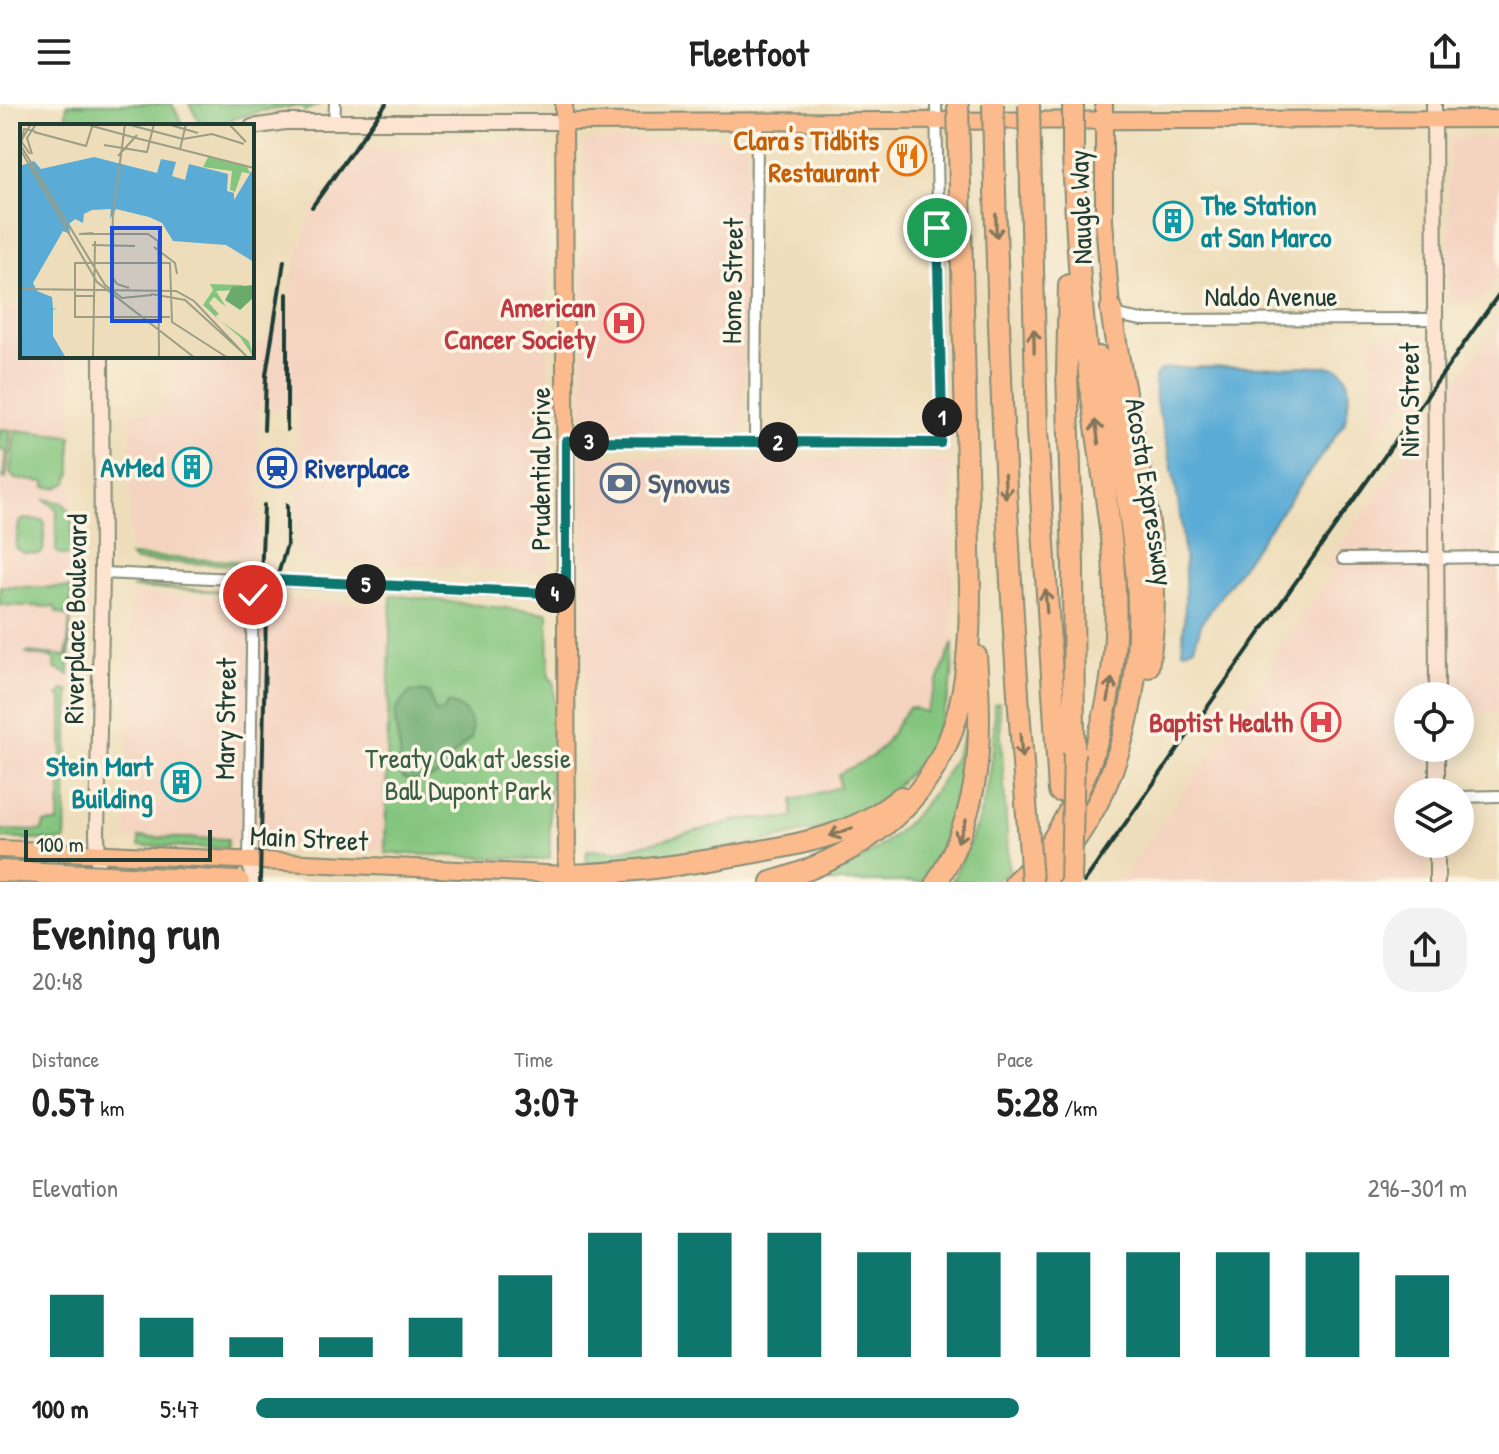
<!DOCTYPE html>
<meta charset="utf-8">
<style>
:root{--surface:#fff;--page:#f2f2f2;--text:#222;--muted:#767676;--accent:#0f766e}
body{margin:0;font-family:"Patrick Hand",sans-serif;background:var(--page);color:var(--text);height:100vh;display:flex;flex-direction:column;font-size:30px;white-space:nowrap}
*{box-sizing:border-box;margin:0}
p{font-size:26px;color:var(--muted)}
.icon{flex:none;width:44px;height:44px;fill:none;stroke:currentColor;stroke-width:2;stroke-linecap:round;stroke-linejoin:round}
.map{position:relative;height:778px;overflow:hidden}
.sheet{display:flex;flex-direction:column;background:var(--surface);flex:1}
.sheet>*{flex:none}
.controls{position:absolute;left:1394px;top:578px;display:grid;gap:16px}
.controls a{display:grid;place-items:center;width:80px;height:80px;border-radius:50%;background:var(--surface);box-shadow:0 4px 20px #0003;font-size:40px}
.scale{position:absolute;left:24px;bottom:20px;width:188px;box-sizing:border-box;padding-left:8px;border:4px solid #1f3d34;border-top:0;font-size:22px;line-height:28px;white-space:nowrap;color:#1f3d34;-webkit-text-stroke:6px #fcf5e5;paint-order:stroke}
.pin{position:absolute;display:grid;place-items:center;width:68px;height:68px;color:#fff;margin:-34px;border:4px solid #fff;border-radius:50%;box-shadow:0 2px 8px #0007}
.km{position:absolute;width:40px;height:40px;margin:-20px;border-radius:50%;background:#222;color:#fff;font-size:22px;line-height:40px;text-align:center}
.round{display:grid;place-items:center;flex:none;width:84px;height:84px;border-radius:32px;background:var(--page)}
.head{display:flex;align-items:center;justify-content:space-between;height:136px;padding:0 32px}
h1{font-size:44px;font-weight:800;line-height:60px}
.stats{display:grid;grid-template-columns:repeat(3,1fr);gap:12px;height:136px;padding:8px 32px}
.stats div{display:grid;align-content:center}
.stats b{font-size:40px;font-weight:800}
.stats small{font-size:22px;font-weight:400}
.stats p{font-size:22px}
.chart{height:224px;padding:16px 32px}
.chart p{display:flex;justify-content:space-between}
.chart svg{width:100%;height:144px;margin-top:8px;stroke:var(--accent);stroke-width:6}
ul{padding:0 32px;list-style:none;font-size:26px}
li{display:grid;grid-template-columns:128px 96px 1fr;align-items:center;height:60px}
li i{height:20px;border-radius:10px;background:var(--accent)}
header{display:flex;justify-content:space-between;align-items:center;height:104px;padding:0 32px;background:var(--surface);font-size:36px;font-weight:800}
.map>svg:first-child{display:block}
.built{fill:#f4d3c0}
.green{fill:#83c57e;stroke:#518159;stroke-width:2}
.forest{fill:#6aaa6d;stroke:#447450;stroke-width:2}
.water{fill:#5aabd5;stroke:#3c7484;stroke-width:2}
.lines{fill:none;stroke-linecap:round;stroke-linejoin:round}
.street-casing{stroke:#868d77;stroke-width:14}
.secondary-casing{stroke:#868d77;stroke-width:18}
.primary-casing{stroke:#868d77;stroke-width:20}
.highway-casing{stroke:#868d77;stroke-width:24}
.street{stroke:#fff;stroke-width:10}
.secondary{stroke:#fde4d1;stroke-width:14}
.primary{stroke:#fbbb8d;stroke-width:16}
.highway{stroke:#fbbb8d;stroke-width:20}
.rail{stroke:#1f3d34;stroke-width:4}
.highway-bridge-casing{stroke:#868d77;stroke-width:24;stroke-linecap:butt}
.highway-bridge{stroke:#fbbb8d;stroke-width:20}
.oneway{stroke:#82765c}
.route-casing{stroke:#fff;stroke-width:16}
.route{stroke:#0f766e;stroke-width:10}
.labels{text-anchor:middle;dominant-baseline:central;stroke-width:7;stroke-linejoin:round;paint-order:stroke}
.food-label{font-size:28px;font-weight:bold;fill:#c56008;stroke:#fcf5e5;text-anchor:end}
.culture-label{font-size:28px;font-weight:bold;fill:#0d838f;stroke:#fcf5e5;text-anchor:end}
.street-label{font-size:28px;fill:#1f3d34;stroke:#fcf5e5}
.health-label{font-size:28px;font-weight:bold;fill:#be3a42;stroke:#fcf5e5;text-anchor:end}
.transit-label{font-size:28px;font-weight:bold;fill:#164399;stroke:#fcf5e5;text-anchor:start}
.service-label{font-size:28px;font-weight:bold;fill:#4e5e75;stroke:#fcf5e5;text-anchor:start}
.park-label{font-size:28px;fill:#385f46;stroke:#fcf5e5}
.inset-river{fill:none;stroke:#5aabd5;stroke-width:4}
.inset-road{fill:none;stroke:#9b9d84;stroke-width:2}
.view{fill:#1d4ed8;fill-opacity:0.15;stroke:#1d4ed8;stroke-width:4}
.inset-edge{fill:none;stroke:#1f3d34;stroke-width:4}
</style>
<header><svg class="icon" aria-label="menu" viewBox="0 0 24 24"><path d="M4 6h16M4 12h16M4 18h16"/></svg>Fleetfoot<svg class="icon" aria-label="share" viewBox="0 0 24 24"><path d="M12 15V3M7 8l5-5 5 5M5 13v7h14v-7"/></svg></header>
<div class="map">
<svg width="1499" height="778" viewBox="0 0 1499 778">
<rect width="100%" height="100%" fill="#fcf5e5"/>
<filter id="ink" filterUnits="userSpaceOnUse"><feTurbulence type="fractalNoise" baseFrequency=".0125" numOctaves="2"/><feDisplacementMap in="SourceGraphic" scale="16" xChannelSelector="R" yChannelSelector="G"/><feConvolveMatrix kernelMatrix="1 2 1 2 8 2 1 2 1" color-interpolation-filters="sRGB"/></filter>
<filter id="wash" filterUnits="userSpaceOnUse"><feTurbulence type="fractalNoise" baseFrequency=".006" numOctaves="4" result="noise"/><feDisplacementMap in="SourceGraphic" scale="32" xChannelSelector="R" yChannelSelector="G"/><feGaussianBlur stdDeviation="1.8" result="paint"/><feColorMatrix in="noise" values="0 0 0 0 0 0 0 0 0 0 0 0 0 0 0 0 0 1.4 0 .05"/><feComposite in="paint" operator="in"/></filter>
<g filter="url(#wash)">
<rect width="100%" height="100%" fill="#eeddba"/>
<path class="built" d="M747,33l-4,294 -161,-2 1,-283 6,-6z
M1499,33v140l-17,24 -33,1v-164z
M429,37h108l11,13v418l-236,-11 -14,-15v-139l-39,2 -1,146 -19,2 -109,-5 1,-139 27,-1 15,-24 1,-32h78v-14h10l29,-33 1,-33 15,-51 7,-16 43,-60h72z
M0,204l22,1v47h49l1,233 -7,252 -65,-3z
M1499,218v391h-39v-17h-30v-127l-6,-1 4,10v118h-20v52h19v44h-19v52h19v38h-307l152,-215 2,-12 60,-85 -9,-1z
M1423,231l1,43 -53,65 -1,-107z
M582,351l368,5 3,182 -27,70 -16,-5 -9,7 -6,17 -16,20 -41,23 3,13 -48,13 1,18 -51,1 -125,32 -31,-1z
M131,490l260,10 -6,246 -259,-11z"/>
<path class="green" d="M67,0h105l11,20 -3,2h-115z
M189,0h130l-14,7 -5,-5 -39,5 -38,11 -2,4h-19z
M0,325l11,1 -5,49 -3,-1 3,-27 -6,-1z
M15,326l56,6v37l-4,10 -10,5 -12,-1v-5l-30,-3 -5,-6z
M44,395l19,4 9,11v40l-10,1 -6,-4 1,-42z
M22,415l20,1 3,4 -2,27 -3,3 -17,-1 -7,-5 3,-26z
M130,452l108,5v4l-102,-4z
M141,481l5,2 93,5 -107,-4z
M0,482l71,2 -2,87 -15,-7v-10l-28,-4 1,-2 40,4 3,-39 -14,-5 -1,-5 -55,-2z
M391,491l157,18 1,64 5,5 1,103 -6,4 1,69 -11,2 -154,-7z
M953,538l-1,37 -5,23 -13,34 -12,23 -34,36 -38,26 -78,19 -159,25 -27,-2 1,-13 31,1 125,-32 50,-1v-18l47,-13 -2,-13c13,-7 33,-14 43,-26 12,-13 16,-30 29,-41l16,5z
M63,586h6l-4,151 -65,-3v-8l42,1 2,-8h14l4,-49v-77l-4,-1z
M999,599l10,168 -15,11h-43c32,-62 45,-107 43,-178z
M966,626c11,37 -23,119 -44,152h-109c71,-25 128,-81 153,-152z
M139,733l89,2 -1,9 -88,-2z
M0,750l70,3 -1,7 -69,-4z"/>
<path class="forest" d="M419,587l10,2 6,19 8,-1 5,-8c18,4 27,18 23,36 -11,6 -14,17 -25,22l-6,14c-12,4 -24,9 -37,3 -5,-13 -1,-20 -4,-32 -4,-28 -10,-32 11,-54z"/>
<path class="water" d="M1320,262c6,1 14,0 19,3 15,8 9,42 5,55l-142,198 -8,25 -9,4 -3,-2c10,-89 -4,-166 -27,-252v-21l4,-5 9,-3z"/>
</g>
<g filter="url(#ink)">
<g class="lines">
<g class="street-casing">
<path id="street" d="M334,18l1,-18
M1112,206l9,6 21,4 293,-1
M566,337l374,2 2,-24 -6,-315
M755,338l2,-321
M1343,455l156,-2
M102,469l464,21
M1460,693l39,-1
M249,757l4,-282"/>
</g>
<g class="secondary-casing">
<path id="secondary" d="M1434,0l3,592
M252,23l33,-5h279
M1437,644v44
M1437,740v38
M249,757l5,21
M99,778l-2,-48 5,-261 -1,-217"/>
</g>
<g class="primary-casing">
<path id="primary" d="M564,0l3,778
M1104,0v116l7,88
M564,18l935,-3
M0,745l567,26"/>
</g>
<g class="highway-casing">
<path id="highway" d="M994,44c5,231 16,462 35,692
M1030,44l7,281 22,362
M1069,181l-2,87 6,191 1,190
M1111,204c15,124 59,232 37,359
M0,767l42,2
M567,771c56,-2 111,-9 166,-19 61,-11 119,-18 168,-59
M771,778c93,-26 170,-84 190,-183 8,-36 9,-74 9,-111l-11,-440
M937,778c45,-74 46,-143 39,-226
M1015,778c29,-23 47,-55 62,-88 65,-141 32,-260 14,-405 -10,-78 -15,-157 -18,-236
M1044,778c25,-32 50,-66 65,-104 57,-140 18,-280 -10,-421"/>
</g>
<use href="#street" class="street"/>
<use href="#secondary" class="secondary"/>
<use href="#primary" class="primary"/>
<use href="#highway" class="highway"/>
<path class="rail" d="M312,103l74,-103
M264,326l2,-55 18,-114
M287,326v-136
M260,498l4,-97
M260,778l6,-269 21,-68v-40
M1084,778l415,-588"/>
<g class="highway-bridge-casing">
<path id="highway-bridge" d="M958,0l1,44
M993,0l1,44
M1029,0l1,44
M1073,49v-49
M1029,736l3,42
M42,769l197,9
M1071,778l3,-129"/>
</g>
<use href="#highway-bridge" class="highway-bridge"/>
</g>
<defs><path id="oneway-shaft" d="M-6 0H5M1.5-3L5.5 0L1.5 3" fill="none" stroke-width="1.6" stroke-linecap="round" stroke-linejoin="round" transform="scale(2)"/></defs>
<g class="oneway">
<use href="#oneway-shaft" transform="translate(996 122) rotate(89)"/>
<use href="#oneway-shaft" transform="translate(1034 237) rotate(-91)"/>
<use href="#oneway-shaft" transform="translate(1097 328) rotate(-98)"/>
<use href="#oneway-shaft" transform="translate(1005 382) rotate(87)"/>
<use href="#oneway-shaft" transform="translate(1046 497) rotate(-94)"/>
<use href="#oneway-shaft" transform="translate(1110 586) rotate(-80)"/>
<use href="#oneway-shaft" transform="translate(1021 642) rotate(86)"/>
<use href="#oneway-shaft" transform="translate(962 727) rotate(111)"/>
<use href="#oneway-shaft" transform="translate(841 728) rotate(160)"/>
</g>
</g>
<g class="lines" filter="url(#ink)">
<g class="route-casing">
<path id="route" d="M253,491v-16l313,15v-153l374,2 2,-24 -5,-191"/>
</g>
<use href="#route" class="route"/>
</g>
<defs>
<g id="restaurant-ring" transform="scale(2)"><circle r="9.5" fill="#fcf5e5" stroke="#e8710a" stroke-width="1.5"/><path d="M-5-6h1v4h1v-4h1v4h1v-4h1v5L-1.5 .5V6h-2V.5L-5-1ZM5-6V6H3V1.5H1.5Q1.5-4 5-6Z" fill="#e8710a"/></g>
<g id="building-ring" transform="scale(2)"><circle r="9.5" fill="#fcf5e5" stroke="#0f9aa8" stroke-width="1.5"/><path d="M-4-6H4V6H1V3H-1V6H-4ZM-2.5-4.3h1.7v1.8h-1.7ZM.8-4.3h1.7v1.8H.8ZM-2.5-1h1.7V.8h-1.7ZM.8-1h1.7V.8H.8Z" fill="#0f9aa8"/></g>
<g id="hospital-ring" transform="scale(2)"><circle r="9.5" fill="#fcf5e5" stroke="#e0444e" stroke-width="1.5"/><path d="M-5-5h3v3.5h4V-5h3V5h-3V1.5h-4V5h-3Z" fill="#e0444e"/></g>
<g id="station-ring" transform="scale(2)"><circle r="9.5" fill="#fcf5e5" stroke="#1a4fb4" stroke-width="1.5"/><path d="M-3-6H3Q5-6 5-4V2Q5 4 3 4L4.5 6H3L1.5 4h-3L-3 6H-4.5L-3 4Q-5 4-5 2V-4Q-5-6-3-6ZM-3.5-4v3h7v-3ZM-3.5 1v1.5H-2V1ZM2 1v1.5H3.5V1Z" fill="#1a4fb4"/></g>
<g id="bank-ring" transform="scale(2)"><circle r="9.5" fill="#fcf5e5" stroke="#5c6f8a" stroke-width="1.5"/><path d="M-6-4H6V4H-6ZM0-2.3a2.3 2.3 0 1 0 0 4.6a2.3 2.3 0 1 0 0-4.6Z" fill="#5c6f8a"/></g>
</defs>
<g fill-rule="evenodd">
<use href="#restaurant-ring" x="907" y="52"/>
<use href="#building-ring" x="1173" y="117"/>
<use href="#hospital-ring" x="624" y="219"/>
<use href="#building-ring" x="192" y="363"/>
<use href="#station-ring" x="277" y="364"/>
<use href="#bank-ring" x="620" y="379"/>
<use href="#hospital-ring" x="1321" y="618"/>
<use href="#building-ring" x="181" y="678"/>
</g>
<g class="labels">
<g class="food-label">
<text x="879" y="36">Clara's Tidbits<tspan x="879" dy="32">Restaurant</tspan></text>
</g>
<g class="culture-label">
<text x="1201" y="101" text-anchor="start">The Station<tspan x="1201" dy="32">at San Marco</tspan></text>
<text x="164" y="363">AvMed</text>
<text x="153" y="662">Stein Mart<tspan x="153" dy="32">Building</tspan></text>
</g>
<g class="street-label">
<text transform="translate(1080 103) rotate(-92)">Naugle Way</text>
<text transform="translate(732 177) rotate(-89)">Home Street</text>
<text x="1271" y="192">Naldo Avenue</text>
<text transform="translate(1409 296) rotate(-90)">Nira Street</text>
<text transform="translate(540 365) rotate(-90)">Prudential Drive</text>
<text transform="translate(1150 388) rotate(81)">Acosta Expressway</text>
<text transform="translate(75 515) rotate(-89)">Riverplace Boulevard</text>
<text transform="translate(225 615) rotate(-89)">Mary Street</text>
<text transform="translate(309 734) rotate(3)">Main Street</text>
</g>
<g class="health-label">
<text x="596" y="203">American<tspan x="596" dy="32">Cancer Society</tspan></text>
<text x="1293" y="618">Baptist Health</text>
</g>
<g class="transit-label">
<text x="305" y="364">Riverplace</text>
</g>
<g class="service-label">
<text x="648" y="379">Synovus</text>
</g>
<g class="park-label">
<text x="468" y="654">Treaty Oak at Jessie<tspan x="468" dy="32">Ball Dupont Park</tspan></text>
</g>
</g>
<g transform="translate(20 20)">
<rect width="234" height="234" fill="#eeddba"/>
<path d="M188,33l39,10 4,7 -9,-2 -7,20 -5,-2 2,-19 -29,-4zM190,160l33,1 -2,5 -25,1 10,16 -12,-10 -5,6 10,11 -4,3 34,24 5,17 -14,-21 -23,-19 -14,-13 10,-15z" fill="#83c57e"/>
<path d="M234,161v12l-14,13 -15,-10 7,-13z" fill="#6aaa6d"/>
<path d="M74,33l63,16 4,-14 15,3 -4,14 13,4 4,-16 39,10 -1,17 7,2v7l20,-33v95l-28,-17 -53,-4 -11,-18 -13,-6 -33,-8 -6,10 1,-10 -19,1 -8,4 -1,9 -8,-4 -6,5 1,10 -7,-3 -30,52 4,8 15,6 1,12 5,-2 -5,3v26l13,22h-46v-192l14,-5 7,8z" fill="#5aabd5"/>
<path class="inset-river" d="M79,84l8,-15 12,-1 22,21 7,-5 18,4 12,24M78,85l2,-29 5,-7 16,1 54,25 4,41M159,115l20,-12 55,1"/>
<path class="inset-road" d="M65,0l51,14M106,0l57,15 29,-5 32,10M147,0l31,9M209,0l17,18M15,7l-11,-2 -3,17 84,139 17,13 30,-3M14,8l52,14 6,-19M116,14l118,30M84,21l43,7 7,-28M0,25l77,133 98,76M160,25l6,-25M10,30l-9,-13 10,-17M12,30l-5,-16 9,-14M98,32l19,-21M93,89l-2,62 6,9 12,4M93,92l12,-92M73,109l-14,1h69l10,7 1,117M72,121l43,1M134,123l21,16 2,11M0,165l156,2 18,10 54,57M131,170l34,6 56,51M55,172v21h95M74,172h-19v-33h95l2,59 56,36M73,234l2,-117"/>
<path class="view" d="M92,104h48v93h-48z"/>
<rect width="234" height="234" class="inset-edge"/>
</g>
</svg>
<div class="controls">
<a><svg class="icon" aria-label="locate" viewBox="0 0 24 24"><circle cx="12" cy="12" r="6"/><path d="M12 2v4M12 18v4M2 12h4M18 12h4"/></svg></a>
<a><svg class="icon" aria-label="layers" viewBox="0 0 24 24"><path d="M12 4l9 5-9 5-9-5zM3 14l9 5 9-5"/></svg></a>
</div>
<div class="scale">100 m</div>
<div class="pin" style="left:937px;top:124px;background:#1e9e55"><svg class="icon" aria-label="arrive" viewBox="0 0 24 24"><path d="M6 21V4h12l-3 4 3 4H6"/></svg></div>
<div class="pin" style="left:253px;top:491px;background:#d93025"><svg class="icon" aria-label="check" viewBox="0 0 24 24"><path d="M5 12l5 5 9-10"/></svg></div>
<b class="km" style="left:942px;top:313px">1</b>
<b class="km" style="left:778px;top:338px">2</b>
<b class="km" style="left:589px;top:337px">3</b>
<b class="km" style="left:555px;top:489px">4</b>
<b class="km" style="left:366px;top:480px">5</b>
</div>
<section class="sheet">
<div class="head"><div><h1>Evening run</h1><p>20:48</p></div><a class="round"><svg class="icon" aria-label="share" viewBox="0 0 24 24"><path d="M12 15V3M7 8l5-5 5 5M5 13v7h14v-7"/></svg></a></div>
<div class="stats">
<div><p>Distance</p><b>0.57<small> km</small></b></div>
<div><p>Time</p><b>3:07</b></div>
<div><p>Pace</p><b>5:28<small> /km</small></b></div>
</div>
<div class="chart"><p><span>Elevation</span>296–301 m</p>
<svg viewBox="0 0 160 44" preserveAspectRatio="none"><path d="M5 44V25M15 44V32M25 44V38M35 44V38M45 44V32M55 44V19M65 44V6M75 44V6M85 44V6M95 44V12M105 44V12M115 44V12M125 44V12M135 44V12M145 44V12M155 44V19"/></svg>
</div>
<ul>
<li><b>100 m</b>5:47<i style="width:63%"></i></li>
</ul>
</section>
